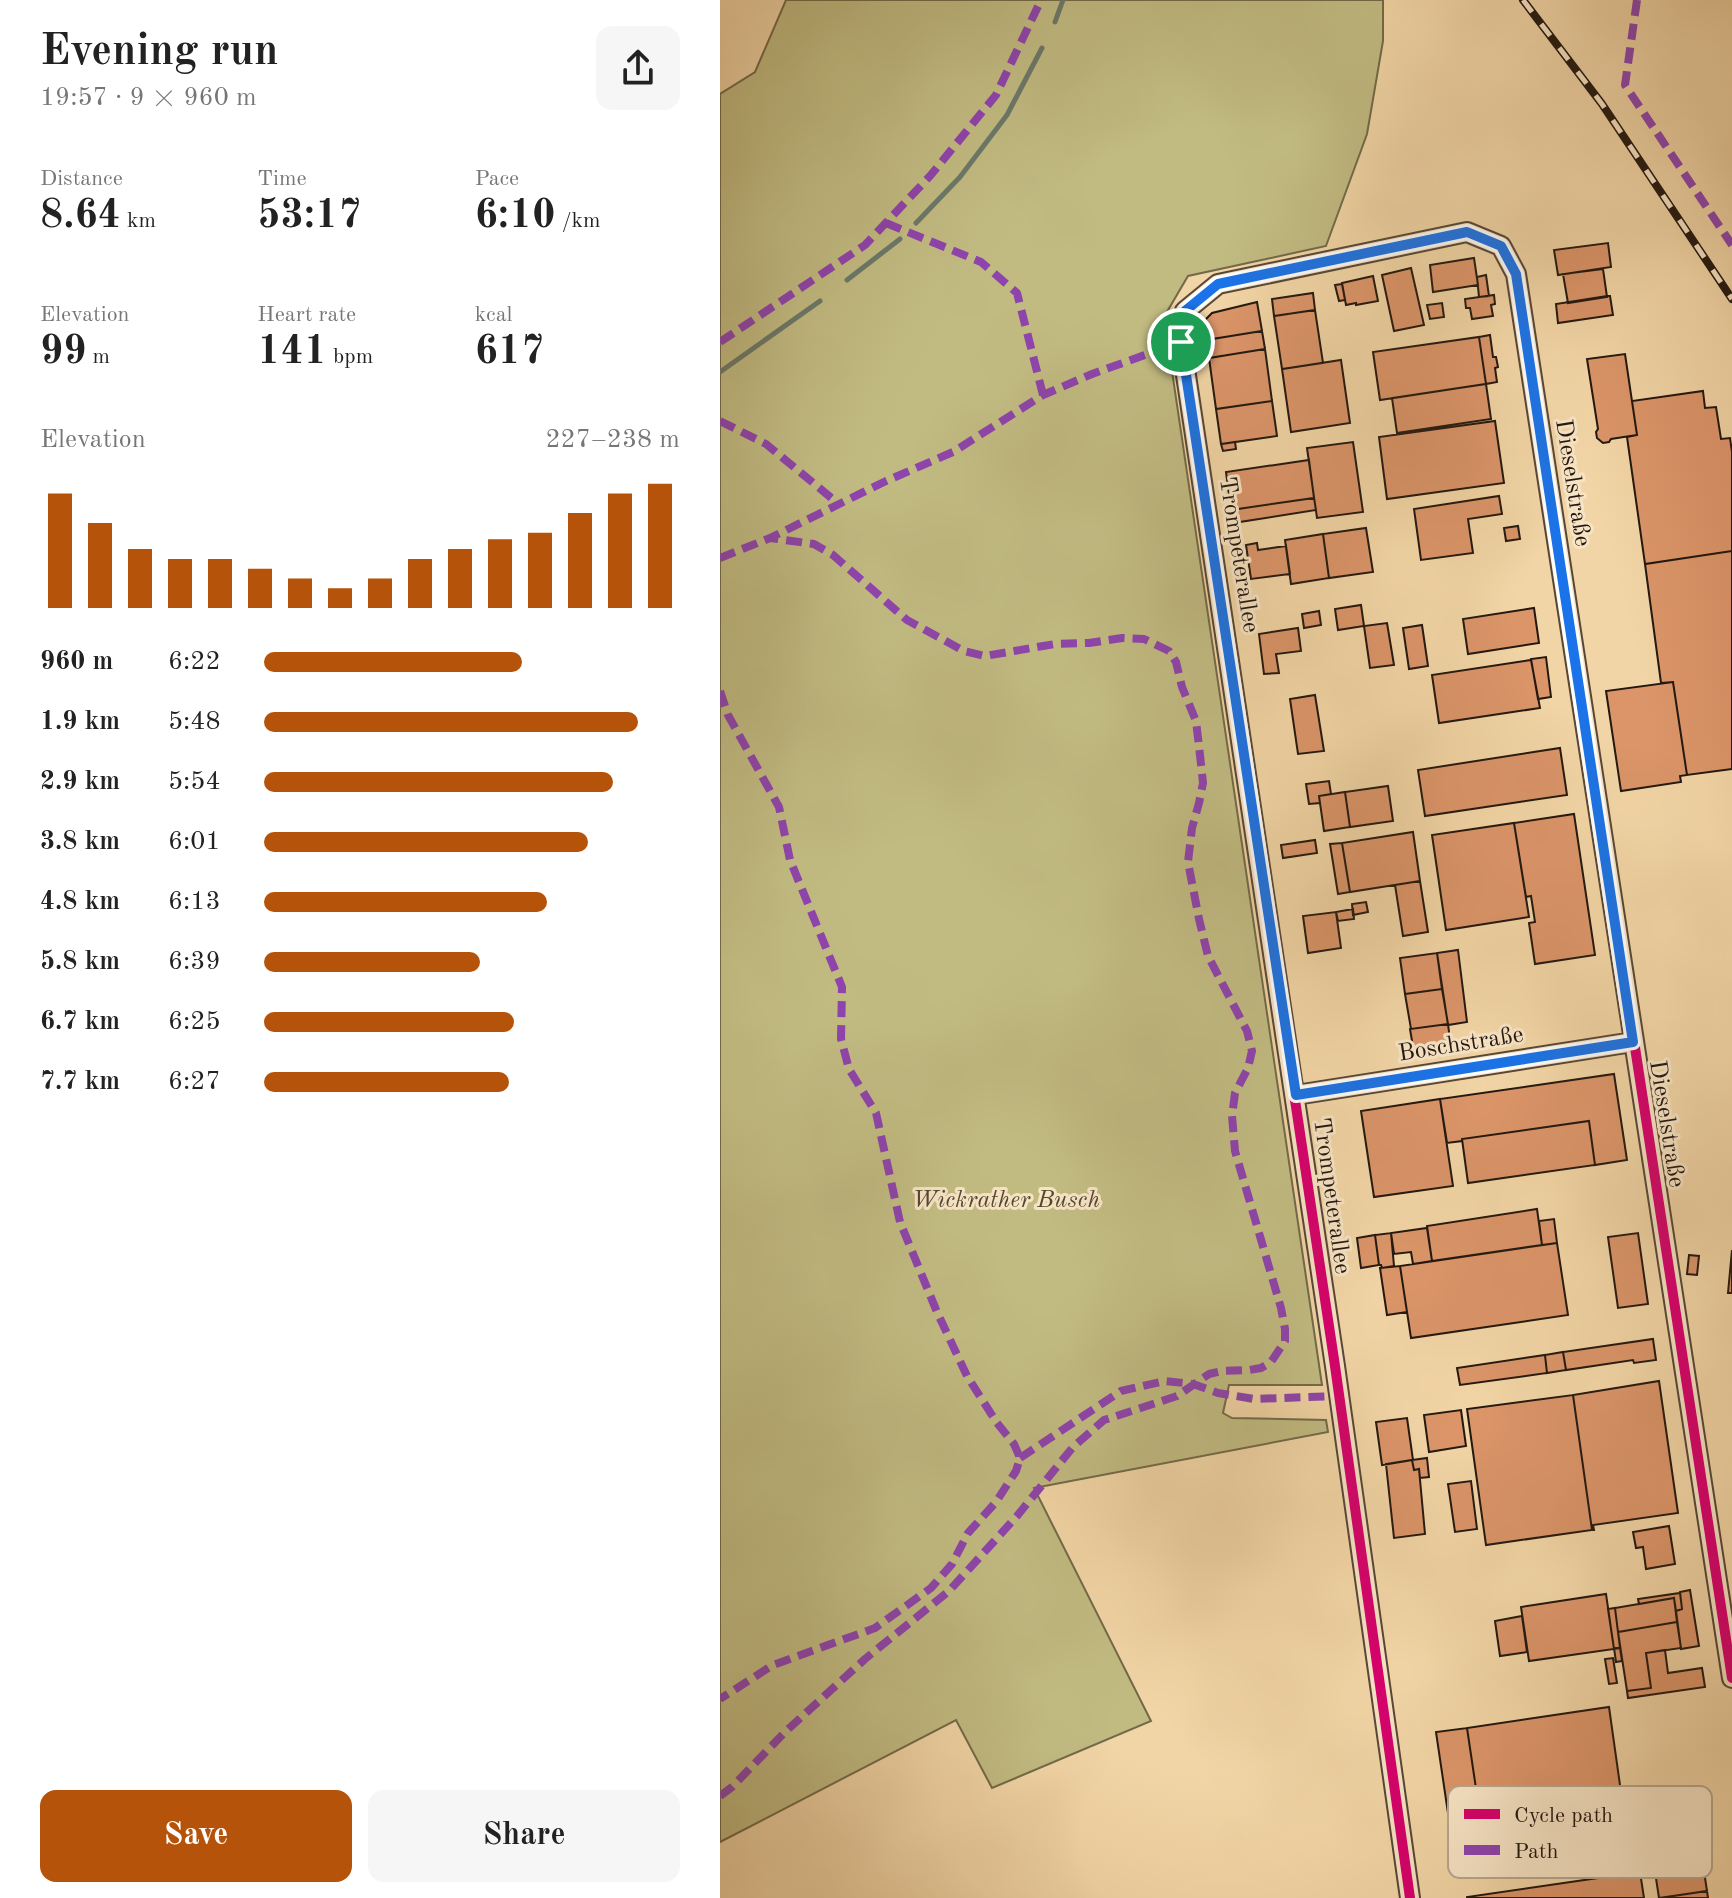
<!DOCTYPE html>
<meta charset="utf-8">
<style>
:root{--surface:#fff;--page:#f6f6f6;--text:#222;--muted:#767676;--accent:#b45309}
body{margin:0;font-family:"Old Standard TT",serif;background:var(--page);color:var(--text);height:100vh;display:flex;flex-direction:column;font-size:30px;white-space:nowrap}
*{box-sizing:border-box;margin:0}
p{font-size:26px;color:var(--muted)}
.icon{flex:none;width:44px;height:44px;fill:none;stroke:currentColor;stroke-width:2;stroke-linecap:round;stroke-linejoin:round}
.map{position:relative;flex:1;overflow:hidden}
.panel{display:flex;flex-direction:column;background:var(--surface);width:720px}
.panel>*{flex:none}
.pin{position:absolute;display:grid;place-items:center;width:68px;height:68px;color:#fff;margin:-34px;border:4px solid #fff;border-radius:50%;box-shadow:0 2px 8px #0007}
.round{display:grid;place-items:center;flex:none;width:84px;height:84px;border-radius:16px;background:var(--page)}
.head{display:flex;align-items:center;justify-content:space-between;height:136px;padding:0 40px}
h1{font-size:44px;font-weight:600;line-height:60px}
.figures{display:grid;grid-template-columns:repeat(3,1fr);gap:12px;height:136px;padding:8px 40px}
.figures div{display:grid;align-content:center}
.figures b{font-size:40px;font-weight:600}
.figures small{font-size:22px;font-weight:400}
.figures p{font-size:22px}
.chart{height:224px;padding:16px 40px}
.chart p{display:flex;justify-content:space-between}
.chart svg{width:100%;height:144px;margin-top:8px;stroke:var(--accent);stroke-width:6}
.button{display:flex;gap:16px;margin-top:auto;padding:16px 40px}
.button a{flex:1;height:92px;border-radius:16px;background:var(--accent);color:#fff;font-size:32px;font-weight:600;line-height:92px;text-align:center}
.button a+a{background:var(--page);color:var(--text)}
ul{padding:0 40px;list-style:none;font-size:26px}
li{display:grid;grid-template-columns:128px 96px 1fr;align-items:center;height:60px}
li i{height:20px;border-radius:10px;background:var(--accent)}
main{display:flex;flex:1;min-height:0}
.map>svg:first-child{display:block}
.green{fill:#c1bb82;stroke:#726a49;stroke-width:2}
.lines{fill:none;stroke-linecap:round;stroke-linejoin:round}
.stream{stroke:#6b796a;stroke-width:5}
.building{fill:#db9569;stroke:#231810;stroke-width:2}
.street-casing{stroke:#574736;stroke-width:22}
.street{stroke:#f7e4c5;stroke-width:18}
.rail-casing{stroke:#231810;stroke-width:8}
.rail{stroke:#f7e4c5;stroke-width:5;stroke-dasharray:15;stroke-linecap:butt}
.quiet{stroke:#8e44ad;stroke-width:8;stroke-dasharray:16 8;stroke-linecap:butt}
.cycleway-casing{stroke:#f7e4c5;stroke-width:15}
.cycleway{stroke:#d6006c;stroke-width:10}
.route-casing{stroke:#fff;stroke-width:16}
.route{stroke:#1a73e8;stroke-width:10}
.labels{text-anchor:middle;dominant-baseline:central;stroke-width:6;stroke-linejoin:round;paint-order:stroke}
.street-label{font-size:24px;fill:#231810;stroke:#f7e4c5}
.park-label{font-size:24px;font-style:italic;fill:#524932;stroke:#f7e4c5}
.key{fill:#f7e4c5;stroke:#b7a78f;stroke-width:2}
.key-label{font-size:22px;fill:#231810}
</style>
<main>
<section class="panel">
<div class="head"><div><h1>Evening run</h1><p>19:57 · 9 × 960 m</p></div><a class="round"><svg class="icon" aria-label="share" viewBox="0 0 24 24"><path d="M12 15V3M7 8l5-5 5 5M5 13v7h14v-7"/></svg></a></div>
<div class="figures">
<div><p>Distance</p><b>8.64<small> km</small></b></div>
<div><p>Time</p><b>53:17</b></div>
<div><p>Pace</p><b>6:10<small> /km</small></b></div>
</div>
<div class="figures">
<div><p>Elevation</p><b>99<small> m</small></b></div>
<div><p>Heart rate</p><b>141<small> bpm</small></b></div>
<div><p>kcal</p><b>617</b></div>
</div>
<div class="chart"><p><span>Elevation</span>227–238 m</p>
<svg viewBox="0 0 160 44" preserveAspectRatio="none"><path d="M5 44V9M15 44V18M25 44V26M35 44V29M45 44V29M55 44V32M65 44V35M75 44V38M85 44V35M95 44V29M105 44V26M115 44V23M125 44V21M135 44V15M145 44V9M155 44V6"/></svg>
</div>
<ul>
<li><b>960 m</b>6:22<i style="width:62%"></i></li>
<li><b>1.9 km</b>5:48<i style="width:90%"></i></li>
<li><b>2.9 km</b>5:54<i style="width:84%"></i></li>
<li><b>3.8 km</b>6:01<i style="width:78%"></i></li>
<li><b>4.8 km</b>6:13<i style="width:68%"></i></li>
<li><b>5.8 km</b>6:39<i style="width:52%"></i></li>
<li><b>6.7 km</b>6:25<i style="width:60%"></i></li>
<li><b>7.7 km</b>6:27<i style="width:59%"></i></li>
</ul>
<div class="button"><a>Save</a><a>Share</a></div>
</section>
<div class="map">
<svg width="1012" height="1898" viewBox="0 0 1012 1898">
<rect width="100%" height="100%" fill="#f2d5a6"/>
<filter id="stains"><feTurbulence type="fractalNoise" baseFrequency=".0025" numOctaves="4"/><feColorMatrix values="0 0 0 0 .2 0 0 0 0 .09 0 0 0 0 .02 0 0 0 .5 -.17"/></filter>
<radialGradient id="worn" r=".72"><stop offset=".6" stop-color="#630" stop-opacity="0"/><stop offset="1" stop-color="#630" stop-opacity=".3"/></radialGradient>
<path class="green" d="M66,0h597v41l-16,93 -41,112 -138,30 -24,41 158,1068h-93l-6,28 9,5 94,2 2,12 -294,56 117,233 -159,67 -36,-68 -236,122v-1748l35,-22z"/>
<g class="lines">
<path class="stream" d="M335,22l8,-22
M196,223l44,-46 47,-62 35,-67
M127,280l53,-41
M0,372l100,-71"/>
</g>
<path class="building" d="M888,243l3,24 -53,8 -4,-25z
M754,258l4,27 -45,7 -3,-27z
M691,268l13,57 -30,6 -12,-56z
M883,269l4,28 -39,6 -5,-29z
M766,275l3,21 -10,1 -2,-20z
M653,276l5,25 -22,4v-2l-10,2 -4,-22z
M622,284l3,16 -6,1 -4,-16z
M593,293l2,17 -41,6 -2,-17z
M774,295l1,9 -4,1 2,11 -21,3 -2,-11h-4l-1,-9z
M887,296h3l3,19 -55,8 -2,-19z
M537,302l5,29 -56,9 -2,-12 2,-9 6,-6z
M722,303l2,14 -14,2 -3,-14z
M595,310l8,53 -41,6 -8,-53z
M542,331l3,18 -56,9 -3,-18z
M770,335l3,22h3l2,10 -3,1 2,14 -11,2 -7,-47z
M759,337l7,47 -106,16 -7,-48z
M545,349l7,52 -56,8 -7,-51z
M905,354l12,81 -26,4 -2,3 -6,1 -6,-5 -1,-6 2,-3 -11,-70z
M621,360l9,63 -59,9 -9,-63z
M766,384l5,35 -94,14 -5,-35z
M983,391l2,17 11,-1 5,32 9,-1 2,14v99l-87,13 -18,-127 10,-2 -5,-34z
M552,401l5,35 -56,8 -5,-35z
M775,421l9,62 -117,16 -8,-62z
M515,442l1,7 -13,2 -2,-7z
M633,442l10,70 -46,6 -10,-70z
M589,460l5,38 -83,12 -5,-38z
M779,496l3,18 -34,5 5,34 -52,7 -7,-51z
M594,498l2,12 -83,13 -2,-13z
M798,526l2,13 -14,2 -2,-13z
M646,528l7,44 -44,6 -6,-44z
M603,534l6,44 -38,6 -6,-44z
M537,543l1,7 28,-4 4,28 -39,5 -5,-34z
M1012,551v218l-45,6 -14,-93 -12,1 -16,-119z
M641,605l3,21 -26,4 -3,-21z
M814,608l5,35 -71,11 -5,-35z
M599,611l2,14 -17,3 -2,-14z
M667,623l7,42 -24,3 -6,-42z
M702,625l6,41 -19,3 -6,-41z
M578,628l3,23 -25,3 3,19 -15,1 -5,-40z
M826,657l5,40 -13,2 -7,-40z
M811,660l9,48 -101,15 -7,-48z
M953,682l14,93 -7,1 1,6 -60,9 -15,-100z
M595,695l9,56 -26,3 -8,-55z
M840,748l7,47 -142,21 -7,-46z
M609,781l2,13 -12,2 1,7 -11,1 -3,-20z
M668,786l5,35 -43,6 -5,-35z
M625,792l5,35 -26,4 -5,-35z
M854,814l21,141 -60,9 -6,-41 6,-1 -4,-26 -5,1 -12,-74z
M794,823l15,94 -83,13 -14,-95z
M693,832l7,49 -70,11 -8,-49z
M595,840l2,13 -34,5 -2,-13z
M622,843l8,49 -12,2 -8,-50z
M700,881l8,51 -25,4 -8,-51z
M646,902l2,10 -15,3 -1,-11z
M633,909l1,10 -16,2 -2,-9z
M616,912l5,36 -33,5 -5,-37z
M738,950l9,72 -19,3 -11,-72z
M717,953l5,36 -37,5 -5,-36z
M722,989l6,35 -37,5 -6,-35z
M728,1024l3,24 -37,5 -4,-24z
M894,1074l13,86 -32,5 -6,-44 -127,18v2l-15,2 -7,-44z
M720,1099l13,87 -79,11 -13,-86z
M869,1121l6,44 -127,18 -6,-44z
M817,1209l5,36 -110,16 -5,-35z
M834,1219l3,24 -15,2 -3,-24z
M707,1228l5,33 -19,3 -2,-12 -17,2 -3,-21z
M671,1233l3,33 -12,2 -1,-3h-2l-4,-30z
M918,1233l10,71 -30,4 -10,-71z
M655,1235l4,30 -18,3 -4,-30z
M837,1243l11,72 -157,23 -11,-72z
M1012,1250v43h-4z
M969,1255l10,1 -2,19 -10,-1z
M680,1266l7,46 -20,3 -7,-47z
M933,1339l3,21 -22,3 -1,-3 -67,10 -3,-18z
M843,1352l3,18 -19,3 -2,-18z
M825,1355l2,18 -87,12 -3,-17z
M939,1381l19,132 -85,12 1,5h-2l-19,-135z
M853,1395l19,135 -106,15 -19,-136z
M741,1410l5,36 -37,6 -5,-37z
M687,1418l6,42 -31,5 -6,-43z
M707,1458l2,19 -9,1 -1,-9 -5,1 -2,-10z
M692,1460l2,10 5,-1 6,65 -31,4 -8,-74z
M751,1481l6,48 -22,3 -7,-48z
M949,1526l6,38 -29,5 -3,-22 -7,1 -3,-16z
M970,1590l9,56 -18,3 -5,-38 6,-2 -2,-17z
M960,1593l2,16 -6,2 -2,-13 -35,6 -1,-5z
M886,1594l8,55 -85,12 -8,-54z
M954,1598l3,24 -59,10 -3,-24z
M895,1608l5,40 -6,1 -6,-40z
M802,1616l5,36 -27,4 -5,-35z
M957,1622l4,26 -35,5 5,35 -24,3 -9,-59z
M894,1648h6l2,13 -6,1z
M945,1650l3,23 34,-5 3,19 -77,11 -1,-7 24,-3 -5,-35z
M893,1658l4,25 -8,1 -4,-25z
M889,1707l20,142 -141,20 -21,-141z
M747,1728l21,141 -31,5 -21,-142z
M976,1818l11,73 -48,7 -11,-72z
M920,1872l4,26h-177v-1z
M987,1891l1,7h-48z"/>
<g class="lines">
<g class="street-casing">
<path id="street" d="M576,1095l337,-53
M690,1898l-75,-532 -154,-1024 4,-31 33,-27 249,-52 34,14 15,28 216,1404"/>
</g>
<use href="#street" class="street"/>
<g class="rail-casing">
<path id="rail" d="M803,0l79,104 130,195"/>
</g>
<use href="#rail" class="rail"/>
<path class="quiet" d="M917,0l-12,85 107,160
M166,223l95,39 36,31 26,102
M0,342l145,-97 65,-69 66,-81 45,-95
M0,421l46,23 74,61
M0,558l50,-20 116,-57 67,-29 90,-57 49,-21 89,-32
M0,691l8,24 51,92 11,53 52,127 -1,52 8,30 27,44 24,109 37,90 30,64 30,47 17,21 6,14 -4,13 -20,31 -28,31 -16,31 -21,24 -56,40 -102,37 -53,34
M300,1458l101,-67 44,-10 28,3 25,9 36,6 85,-3
M0,1796l12,-9 53,-55 80,-73 84,-68 68,-75 56,-69 31,-27 73,-24 32,-22 13,-3 27,-1 12,-2 10,-6 14,-21v-12l-4,-21 -46,-157 -3,-35 3,-23 13,-25 4,-17 -5,-20 -39,-75 -9,-37 -11,-57 4,-34 7,-25 4,-20 -3,-28 -4,-34 -14,-34 -6,-25 -7,-11 -25,-12 -22,-1 -33,5 -34,1 -70,12 -21,-5 -57,-31 -74,-65 -19,-11 -44,-6"/>
<g class="cycleway-casing">
<path id="cycleway" d="M690,1898l-75,-532 -154,-1024 4,-31 33,-27 249,-52 34,14 15,28 216,1404"/>
</g>
<use href="#cycleway" class="cycleway"/>
</g>
<g class="lines">
<g class="route-casing">
<path id="route" d="M747,232l34,14 15,28 117,768 -337,53 -115,-753 4,-31 33,-27z"/>
</g>
<use href="#route" class="route"/>
</g>
<g class="labels">
<g class="street-label">
<text transform="translate(852 483) rotate(81)">Dieselstraße</text>
<text transform="translate(518 555) rotate(81)">Trompeterallee</text>
<text transform="translate(741 1045) rotate(-9)">Boschstraße</text>
<text transform="translate(946 1124) rotate(81)">Dieselstraße</text>
<text transform="translate(611 1196) rotate(82)">Trompeterallee</text>
</g>
<g class="park-label">
<text x="286" y="1201">Wickrather Busch</text>
</g>
</g>
<rect x="728" y="1786" width="264" height="92" rx="12" class="key"/>
<rect x="744" y="1809" width="36" height="10" fill="#d6006c"/>
<rect x="744" y="1845" width="36" height="10" fill="#8e44ad"/>
<g class="key-label">
<text x="794" y="1822">Cycle path</text>
<text x="794" y="1858">Path</text>
</g>
<rect width="100%" height="100%" filter="url(#stains)"/>
<rect width="100%" height="100%" fill="url(#worn)"/>
</svg>
<div class="pin" style="left:461px;top:342px;background:#1e9e55"><svg class="icon" aria-label="arrive" viewBox="0 0 24 24"><path d="M6 21V4h12l-3 4 3 4H6"/></svg></div>
</div>
</main>
